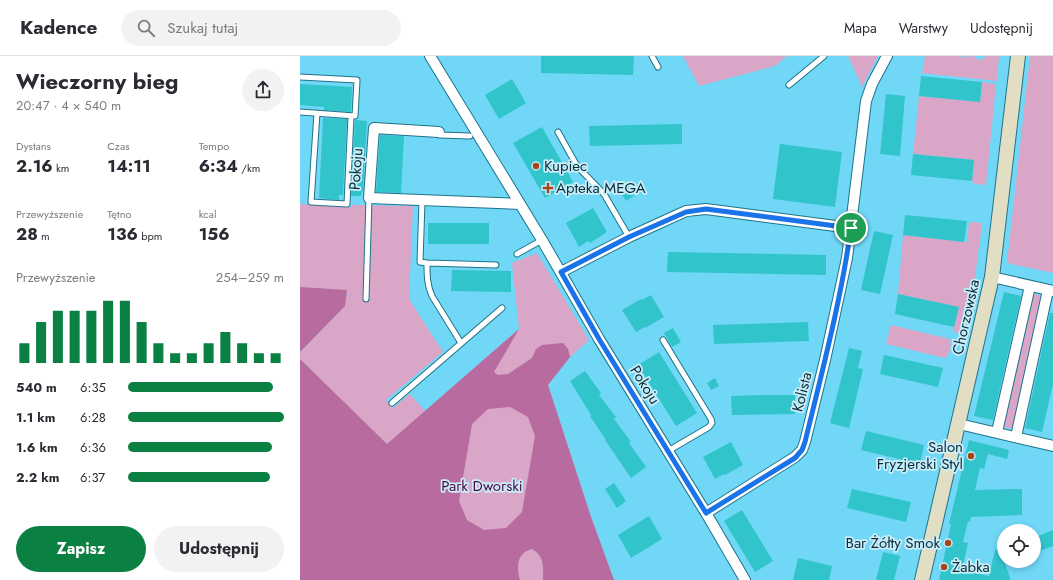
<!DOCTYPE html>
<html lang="pl">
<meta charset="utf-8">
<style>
:root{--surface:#fff;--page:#f2f2f3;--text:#2b2b33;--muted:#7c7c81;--line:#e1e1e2;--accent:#0b8043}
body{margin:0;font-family:Jost,sans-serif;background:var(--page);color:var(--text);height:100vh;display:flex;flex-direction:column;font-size:15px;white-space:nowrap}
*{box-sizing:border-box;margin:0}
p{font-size:13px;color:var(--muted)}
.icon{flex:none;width:22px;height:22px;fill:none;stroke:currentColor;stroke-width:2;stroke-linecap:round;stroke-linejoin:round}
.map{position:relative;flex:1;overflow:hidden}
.panel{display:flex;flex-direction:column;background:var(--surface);width:300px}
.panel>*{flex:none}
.controls{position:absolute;left:697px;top:468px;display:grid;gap:8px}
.controls a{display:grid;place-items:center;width:44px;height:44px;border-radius:50%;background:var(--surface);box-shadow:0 2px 6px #0003;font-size:20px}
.pin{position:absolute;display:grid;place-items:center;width:34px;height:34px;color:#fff;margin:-17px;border:2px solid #fff;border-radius:50%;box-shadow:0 1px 4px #0007}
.round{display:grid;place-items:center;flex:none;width:42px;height:42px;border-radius:21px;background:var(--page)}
.headline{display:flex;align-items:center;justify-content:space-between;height:68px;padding:0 16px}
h1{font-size:22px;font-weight:700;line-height:30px}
.figures{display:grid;grid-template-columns:repeat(3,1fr);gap:6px;height:68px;padding:4px 16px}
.figures div{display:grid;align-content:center}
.figures b{font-size:17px;font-weight:700}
.figures small{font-size:11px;font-weight:400}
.figures p{font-size:11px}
.chart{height:112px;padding:8px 16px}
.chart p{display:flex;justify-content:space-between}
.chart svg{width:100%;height:72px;margin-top:4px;stroke:var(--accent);stroke-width:6}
.primary-button{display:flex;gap:8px;margin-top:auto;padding:8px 16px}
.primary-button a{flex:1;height:46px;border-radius:24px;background:var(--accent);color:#fff;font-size:16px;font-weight:700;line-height:46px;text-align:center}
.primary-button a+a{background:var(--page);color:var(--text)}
ul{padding:0 16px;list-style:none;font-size:13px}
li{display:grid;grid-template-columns:64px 48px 1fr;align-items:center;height:30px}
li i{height:10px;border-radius:5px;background:var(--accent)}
header{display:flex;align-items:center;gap:24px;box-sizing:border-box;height:56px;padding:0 20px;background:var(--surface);border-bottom:1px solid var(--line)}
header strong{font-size:19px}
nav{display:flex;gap:22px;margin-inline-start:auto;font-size:14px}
.search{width:280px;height:36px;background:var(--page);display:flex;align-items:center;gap:10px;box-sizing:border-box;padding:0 14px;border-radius:22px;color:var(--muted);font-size:15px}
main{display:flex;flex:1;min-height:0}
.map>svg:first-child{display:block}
.green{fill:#d9a6c7}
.forest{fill:#b76b9f;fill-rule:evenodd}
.building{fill:#32c4cb}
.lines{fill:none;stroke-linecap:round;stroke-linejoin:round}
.lane-casing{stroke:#1f7389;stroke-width:7}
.street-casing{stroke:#1f7389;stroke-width:12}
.secondary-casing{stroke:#1f7389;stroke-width:16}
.lane{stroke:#fff;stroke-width:5}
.street{stroke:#fff;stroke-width:10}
.secondary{stroke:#e2dec4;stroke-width:14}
.route-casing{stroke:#fff;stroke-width:8}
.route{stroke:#1a73e8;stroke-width:5}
.poi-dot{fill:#a9431a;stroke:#c9eefb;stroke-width:1.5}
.labels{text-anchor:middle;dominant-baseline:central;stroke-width:3.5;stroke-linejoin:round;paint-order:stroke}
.poi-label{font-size:15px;fill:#092b34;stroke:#c9eefb;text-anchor:start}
.street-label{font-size:15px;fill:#092b34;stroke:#c9eefb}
.park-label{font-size:15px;fill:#510a40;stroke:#c9eefb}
</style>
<header>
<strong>Kadence</strong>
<div class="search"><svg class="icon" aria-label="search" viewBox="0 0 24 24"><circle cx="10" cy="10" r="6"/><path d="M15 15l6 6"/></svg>Szukaj tutaj</div>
<nav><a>Mapa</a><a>Warstwy</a><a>Udostępnij</a></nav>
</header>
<main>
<section class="panel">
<div class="headline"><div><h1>Wieczorny bieg</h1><p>20:47 · 4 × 540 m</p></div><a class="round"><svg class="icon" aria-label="share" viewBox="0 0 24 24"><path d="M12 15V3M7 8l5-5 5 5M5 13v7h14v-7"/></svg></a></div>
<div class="figures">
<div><p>Dystans</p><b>2.16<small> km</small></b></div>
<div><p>Czas</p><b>14:11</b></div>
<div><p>Tempo</p><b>6:34<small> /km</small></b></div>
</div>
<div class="figures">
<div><p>Przewyższenie</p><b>28<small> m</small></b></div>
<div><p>Tętno</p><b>136<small> bpm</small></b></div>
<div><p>kcal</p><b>156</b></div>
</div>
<div class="chart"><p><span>Przewyższenie</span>254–259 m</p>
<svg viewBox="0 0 160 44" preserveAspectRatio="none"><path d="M5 44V32M15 44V19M25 44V12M35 44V12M45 44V12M55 44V6M65 44V6M75 44V19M85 44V32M95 44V38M105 44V38M115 44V32M125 44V25M135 44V32M145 44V38M155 44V38"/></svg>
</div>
<ul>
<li><b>540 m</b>6:35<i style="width:93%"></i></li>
<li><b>1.1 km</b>6:28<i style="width:100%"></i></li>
<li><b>1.6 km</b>6:36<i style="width:92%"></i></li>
<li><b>2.2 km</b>6:37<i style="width:91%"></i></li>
</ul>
<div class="primary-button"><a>Zapisz</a><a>Udostępnij</a></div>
</section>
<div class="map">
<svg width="753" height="524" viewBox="0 0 753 524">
<rect width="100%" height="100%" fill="#70d7f6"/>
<path class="green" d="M383,0h104l-12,10 -76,20z
M548,0h30l-16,31z
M625,0h32l6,1 11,-1 4,4 5,-1 3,-3h13l-2,25 -75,-8z
M730,0h23v217l-46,-10z
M682,26l14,2 -10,101 -11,-1 -3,-3 2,-21 -61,-6 6,-58 61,6z
M0,148l51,3 1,-2 61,1 -4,93 34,53 -57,48 7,8 17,-14 15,17 94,-82 -7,-66 25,-10 52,87 -19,17 -22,28 43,132 23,63h-314v-40l87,-95 -87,-86v-7l45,-46 2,-15 -47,-4z
M669,166l13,1 -7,54 -13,60 -9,-7 5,-23 -60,-13 5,-59 64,7z
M734,238l10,3 -30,132 -11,-2z
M591,269l59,14c2,8 0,14 -5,19l-59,-14z"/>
<path class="forest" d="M0,231l47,3 -2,16 -45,46z
M219,273l-25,43 4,3 10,-1 24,-16 4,-9 6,-4 21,-2 5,6 2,8 -22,28 43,132 23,63h-71c0,-14 2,-23 -11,-31 -15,4 -16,17 -12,31h-220v-221l87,85zM210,351l18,10 7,19 -13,76 -16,16 -22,2 -17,-10 -8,-19 13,-77 16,-15z"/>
<path class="building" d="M241,0h93l-1,19 -92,-2z
M621,20l61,6 -2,20 -61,-6z
M212,23l14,24 -27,16 -14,-24z
M0,28l52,3 -1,25 -27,-2v-3l-24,-2z
M586,38l19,2 -5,60 -20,-2z
M23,62l24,1 -4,76h-4v5l-20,-2z
M55,64l12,1 -4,70h-1l-1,5h-10z
M382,68v20l-92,2 -1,-20z
M242,71l31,55 -28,16 -32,-55z
M80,79l24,1 -3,57 -25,-1z
M480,88l62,8 -7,55 -62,-8z
M613,98l61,6 -2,21 -61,-6z
M329,132l5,8 -8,5 -5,-8z
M293,152l14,24 -17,11 -2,-2 -9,6 -13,-24z
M605,159l62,6 -3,21 -61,-7z
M128,167h61v21h-61z
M574,175l19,4 -13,59 -19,-4z
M368,196l158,3v20l-159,-3z
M152,214l59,1v21l-60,-1z
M704,236l17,4 -28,124 -19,-4z
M598,238l61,13 -5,20 -59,-13z
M351,239l13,22 -19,11v-1l-9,5 -14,-22 19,-11 1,1z
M750,257h3v71l-11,48 -17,-4z
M508,266l1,19 -95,3 -1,-19z
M373,272l8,14 -9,5 -8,-14z
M549,292l13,3 -4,17 5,1 -14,59 -19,-5z
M359,296l38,61 -21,13 -38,-61z
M584,299l59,13 -5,19 -58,-13z
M285,315l16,22 -2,2 17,22 -2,2 17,23 -2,1 17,24 -15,11 -26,-38h1l-16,-24 1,-1 -21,-34z
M415,322l4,8 -8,4 -4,-7z
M463,339h32v19l-63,1 -1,-19z
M566,375l58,14 -4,19 -59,-14z
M669,384l40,10 -2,9 -19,-5 -4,15 -4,-1 -5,22 47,-1v26l-51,2 -1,5 -2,-1 -5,21 5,1 -6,27 27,6 6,-26 9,-4v15l7,19h-72l12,-55 -2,-1z
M431,386l12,23 -18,10 -1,-1 -9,5 -12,-22z
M314,427l12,18 -9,7 -12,-19z
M552,433l59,13 -5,20 -59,-14z
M442,454l31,51 -18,11 -31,-51z
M349,460l13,23 -31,19 -13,-23z
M753,474v16l-16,6 -3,-8v-6z
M583,496l17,4 -6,24h-18z
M498,502l34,8 -3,14h-36z"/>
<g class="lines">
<g class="lane-casing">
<path id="lane" d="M352,0l6,11
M0,21l57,3 -2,36 -55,-4
M489,29l35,-29
M17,57l-6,89 36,2 4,-88
M139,76v3l31,1
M258,76l19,34 27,28 25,43
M122,145l-2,61 7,1c0,12 0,22 5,33l29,47
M217,198l25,-14
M127,207l69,2
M66,243l3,-101
M363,284l48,79 1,4 -3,4 -41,24
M92,347l110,-95"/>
</g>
<g class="street-casing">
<path id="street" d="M130,0l112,184 57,99 107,174 39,67
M139,76l-65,-4 -5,70 151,6
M261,216l68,-35 57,-26 20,-2 145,19
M692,221l61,14
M659,368l94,22
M697,376l33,-146
M716,381l32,-147
M406,457l89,-56 7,-7 3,-8 20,-82 22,-102 19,-157 6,-17 15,-28"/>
</g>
<g class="secondary-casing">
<path id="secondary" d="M622,524l70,-303 26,-221"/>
</g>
<use href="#lane" class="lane"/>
<use href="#street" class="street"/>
<use href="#secondary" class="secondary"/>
</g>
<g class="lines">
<g class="route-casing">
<path id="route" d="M406,153l145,19c-10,72 -29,144 -46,214l-3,8 -7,8 -89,55 -107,-174 -38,-67 68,-35 57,-25z"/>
</g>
<use href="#route" class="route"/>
</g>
<g class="poi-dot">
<circle cx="236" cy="110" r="4"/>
<path d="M246 126h4v4h4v4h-4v4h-4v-4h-4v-4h4z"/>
<circle cx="671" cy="400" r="4"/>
<circle cx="648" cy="487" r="4"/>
<circle cx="644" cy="511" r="4"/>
</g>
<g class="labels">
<g class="poi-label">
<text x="244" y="110">Kupiec</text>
<text x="256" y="132">Apteka MEGA</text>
<text x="663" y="391" text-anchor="end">Salon<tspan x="663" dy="17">Fryzjerski Styl</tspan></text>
<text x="640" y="487" text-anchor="end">Bar Żółty Smok</text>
<text x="652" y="511">Żabka</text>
</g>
<g class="street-label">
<text transform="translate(56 113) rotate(-86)">Pokoju</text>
<text transform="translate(666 261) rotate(-77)">Chorzowska</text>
<text transform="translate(345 329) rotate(58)">Pokoju</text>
<text transform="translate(502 336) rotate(-76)">Kolista</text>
</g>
<g class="park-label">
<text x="182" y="430">Park Dworski</text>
</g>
</g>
</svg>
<div class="controls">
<a><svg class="icon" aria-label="locate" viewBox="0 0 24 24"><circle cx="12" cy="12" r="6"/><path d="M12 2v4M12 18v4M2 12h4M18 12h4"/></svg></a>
</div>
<div class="pin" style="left:551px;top:172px;background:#1e9e55"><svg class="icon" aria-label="arrive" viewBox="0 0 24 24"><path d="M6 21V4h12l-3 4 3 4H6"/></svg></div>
</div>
</main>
